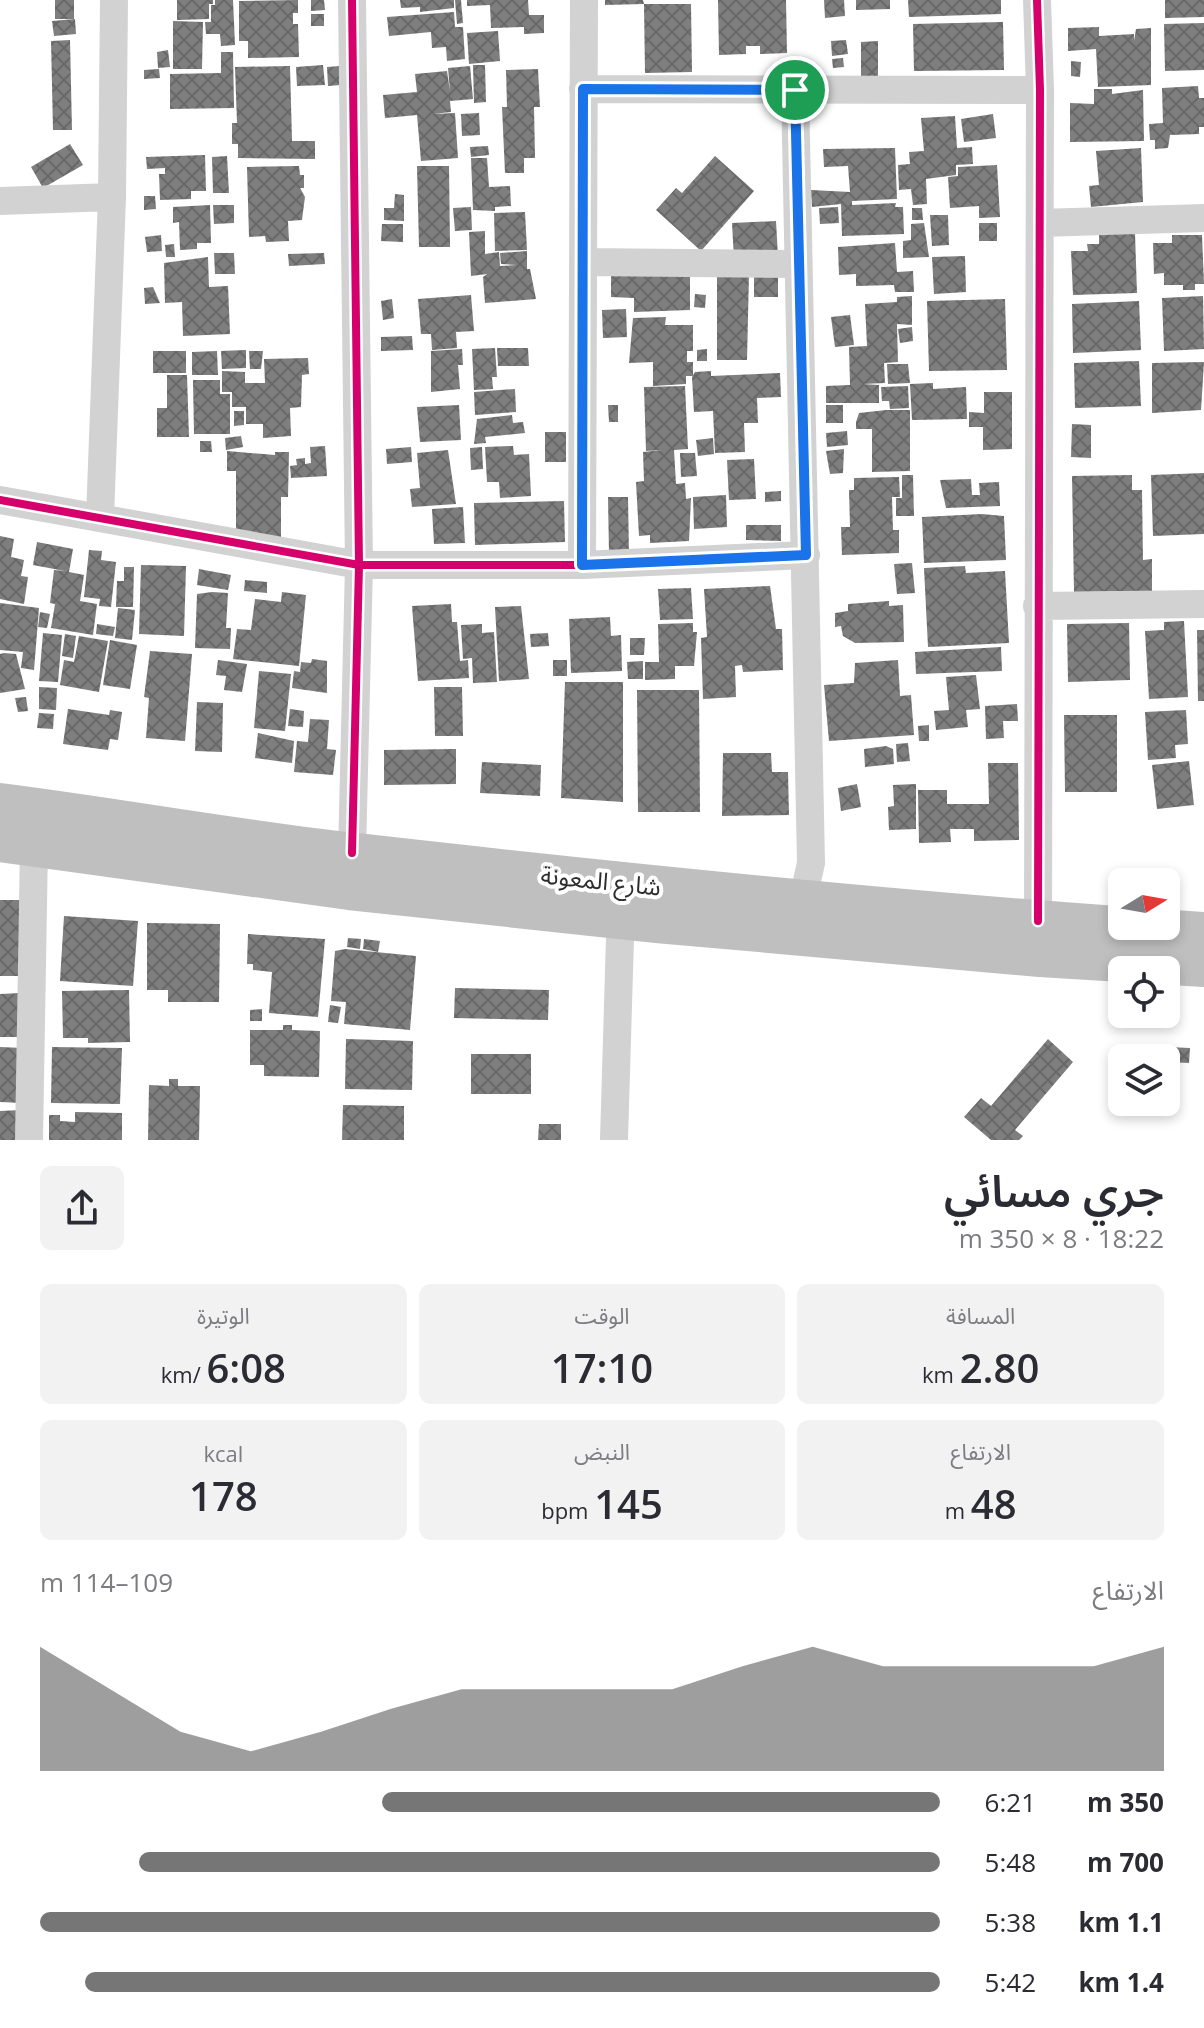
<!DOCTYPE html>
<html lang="ar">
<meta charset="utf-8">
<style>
:root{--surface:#fff;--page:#f2f2f3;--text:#2b2b33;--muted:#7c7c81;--accent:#767676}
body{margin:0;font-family:"Open Sans","Noto Sans Arabic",sans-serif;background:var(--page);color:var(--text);direction:rtl;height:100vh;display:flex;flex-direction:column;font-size:30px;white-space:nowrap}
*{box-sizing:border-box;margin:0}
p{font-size:26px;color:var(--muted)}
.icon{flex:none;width:44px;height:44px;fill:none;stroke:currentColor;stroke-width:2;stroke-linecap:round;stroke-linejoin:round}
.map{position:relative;height:1140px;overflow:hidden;direction:ltr}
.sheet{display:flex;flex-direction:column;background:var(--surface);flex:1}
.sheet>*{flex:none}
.needle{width:52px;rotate:79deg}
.controls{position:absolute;left:1108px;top:868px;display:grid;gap:16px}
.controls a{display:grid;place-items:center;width:72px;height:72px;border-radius:12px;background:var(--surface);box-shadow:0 4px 12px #0003;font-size:40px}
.pin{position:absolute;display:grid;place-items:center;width:68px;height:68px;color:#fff;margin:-34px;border:4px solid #fff;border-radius:50%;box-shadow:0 2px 8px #0007}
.round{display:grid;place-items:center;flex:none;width:84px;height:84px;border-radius:12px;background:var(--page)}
.overview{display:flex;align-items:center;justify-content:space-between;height:136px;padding:0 40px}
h1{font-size:44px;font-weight:600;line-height:60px}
.metrics{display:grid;grid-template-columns:repeat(3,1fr);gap:12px;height:136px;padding:8px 40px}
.metrics div{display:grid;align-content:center;border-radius:12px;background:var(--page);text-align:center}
.metrics b{font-size:40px;font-weight:600}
.metrics small{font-size:22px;font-weight:400}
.metrics p{font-size:22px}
.chart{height:224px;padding:16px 40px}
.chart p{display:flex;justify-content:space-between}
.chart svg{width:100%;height:144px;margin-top:8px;fill:var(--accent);opacity:.7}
ul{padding:0 40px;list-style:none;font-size:26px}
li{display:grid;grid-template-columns:128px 96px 1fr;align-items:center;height:60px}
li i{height:20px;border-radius:10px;background:var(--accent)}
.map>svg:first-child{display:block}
.building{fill:url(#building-cross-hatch)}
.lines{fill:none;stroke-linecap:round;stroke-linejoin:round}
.minor{stroke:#d2d2d2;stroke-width:28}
.highway{stroke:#bfbfbf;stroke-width:40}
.cycleway-casing{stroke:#fff;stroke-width:13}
.cycleway{stroke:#d6006c;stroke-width:8}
.route-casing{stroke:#fff;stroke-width:16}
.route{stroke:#1a73e8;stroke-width:10}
.labels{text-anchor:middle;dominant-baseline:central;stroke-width:8;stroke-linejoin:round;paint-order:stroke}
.street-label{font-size:24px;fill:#2d2d2d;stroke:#fff}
</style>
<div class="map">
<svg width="1204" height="1140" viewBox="0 0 1204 1140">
<defs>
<pattern id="building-cross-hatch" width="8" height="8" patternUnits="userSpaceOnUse" patternTransform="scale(2)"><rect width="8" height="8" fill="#7e7e7e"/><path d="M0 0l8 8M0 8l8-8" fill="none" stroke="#686868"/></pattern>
</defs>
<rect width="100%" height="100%" fill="#fff"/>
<path class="building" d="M55,0h19v19h-19z
M177,0h36v4h-4v15l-32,1z
M215,0h18l2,45 -14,1 -1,-12h-14l-1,-12h6v-17h4z
M298,0v13h-5v11h5l1,33 -51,1v-17h-9v-40z
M311,0h13l1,10 -14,1z
M400,0h54v8l-34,4v-5l-19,1z
M455,0h6l2,23 -6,1z
M467,0h61l1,15h15v18l-20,1v-7l-33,1 -1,-23 -23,1z
M605,0h38l1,4 -39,1z
M718,0h68l1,53 -27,1v-8h-14v8l-27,1z
M824,0h20l1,16 -20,2z
M856,0h34v9l-34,1z
M908,0h93v14l-92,3z
M1165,0h39v17l-39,1z
M644,4h47l1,68 -47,1z
M454,12l1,15h8l2,32 -18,2 -1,-14 -14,1 -1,-16 -42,4 -2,-19z
M311,14h13v12h-13z
M75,19l1,15 -22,2 -2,-15z
M173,21l30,1 -1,47h-29z
M1003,22l1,48 -90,1 -1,-47z
M1204,23v47l-39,1 -1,-47z
M1099,27v9l35,-2v7l2,-12 15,-1v57l-53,2 -2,-38 -28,2v-23z
M498,31l2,30 -31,3 -2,-31z
M70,40l2,90h-19l-2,-89z
M846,40l2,14 -16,2 -1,-15z
M878,41v37h-17v-36z
M168,50l2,17 -12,1 -1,-16z
M221,52h12l1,56 -64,1v-35l51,-1z
M843,58l1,9 -11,1 -1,-9z
M1071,61l10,1 -1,15 -9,-1z
M323,65l2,20 -28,1 -1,-19z
M473,65h12l1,37 -12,1z
M290,66l2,75h23v18l-77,-1v-14h-6v-21h5l-2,-56z
M340,66l1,19 -13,1 -1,-19z
M470,66l3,33 -23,2 1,11 -18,2 22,-1 3,45 -37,3 -4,-46 -32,3 -2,-23 34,-3 -2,-18 32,-3 3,20 -2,-23z
M159,69l1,9 -16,1v-9z
M538,69l2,38h-6l1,51h-11v15h-19l-3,-66h5l-1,-37z
M1198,86l1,12h5v29h-5v7l-29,1 -2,13 -13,1v-9h-5l-1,-16 14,-1 -1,-35z
M1094,89h18v5l31,-4 1,51 -74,1v-39l24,1z
M479,113l1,22 -18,1 -1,-22z
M993,114l3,24 -32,4 -3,-23z
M955,116l2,32 15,-1 1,17 -17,1v10l-30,4 1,25 -14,1 -2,-16 -12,1 -1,-25 12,-1 -1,-12 15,-1 -3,-33z
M70,144l13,21 -40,23 -12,-21z
M488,146l1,9 -18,2 -1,-10z
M895,148l2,51 -45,2v4l44,-2 -1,4h8l1,27 -62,2 -1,-32 -29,3 -1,-17 39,2 -2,-26 -24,1 -1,-18z
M1141,148l2,54 -52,5 -2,-21 10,-1 -3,-34z
M205,155l1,36h-15v8l-31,1 -1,-26h6v-6l-18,1 -1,-12z
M227,156l2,37h-16l-1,-36z
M715,156l39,35 -53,60 -45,-41 20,-22 6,5z
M471,158h16l2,29 21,-1 1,20 -16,1v4l-22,-1z
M997,165l3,52 -21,1v-12l-29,2 -2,-31 10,-1v-9z
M299,166l1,9h4v13h-4l5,9 -2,15 -1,8 -14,1 1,20 -23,1 -1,-6 -16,1 -2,-70z
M417,166h32l1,81h-31z
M395,194l9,1v26l-20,-1v-12h10z
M144,196h11l1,13 -12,1z
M210,205l1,38h-14v6l-17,1 -1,-28 -6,1v-16z
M213,205h21v18l-20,1z
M471,207l1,23 -17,1 -2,-23z
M838,207l1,16 -19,1 -1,-16z
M912,208h10l1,12h-11z
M525,212l2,38 -32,1 -1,-38z
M930,215h18l1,30 -17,1z
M776,221l2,36 -44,2 -2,-36z
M924,223l5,34 -26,1v-17l8,-1v-16z
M979,223h18v18h-18z
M382,224h21v18l-22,-1z
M485,231v23l14,-2 1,14 17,-1 -16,-1 -1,-11 27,-2v18h3l6,30 -51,4 -2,-26 4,-3 -16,2 -2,-44z
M1135,233l2,60 -64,2 -2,-44h17l-1,-7h12v-10z
M161,235l1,16 -15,1 -2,-15z
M1172,235h30l2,49h-9v6h-12v-5h-19v-12l-10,1 -1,-31h19z
M895,243l2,29 16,-1 1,21h-19l-1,-7 -38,1v-12l-17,1 -1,-28z
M174,244l1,13h-9l-1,-12z
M214,253h20l1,21h-20z
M324,253l1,11 -36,2 -1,-12z
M965,256l1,36 -32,2 -2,-37z
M208,257l1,30 19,-1 2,48 -47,2 -1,-34 -17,1 -1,-40z
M690,274v36l-56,2v-14l-23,-1v-21z
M749,274l-2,86h-30v-85z
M754,275h24v22h-24z
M153,287l7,16 -15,1 -1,-16z
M695,294l11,1 -1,13 -11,-1z
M471,295l3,36 -18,1 1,16 -25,2 -1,-16h-10l-3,-35z
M912,296v29l-15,-1 1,38 -14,1 1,20 -22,1 16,1v18h-53v-17l24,-1 -1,-38 18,-1 -2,-42 32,-2v-5z
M1203,296l1,53 -40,2 -2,-53z
M392,299l2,19 -11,2 -2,-19z
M1005,299l2,71 -78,1 -2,-70z
M1139,301l2,49 -68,3 -1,-49z
M626,309l1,28 -24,1 -1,-28z
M850,315l4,30 -19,2 -4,-30z
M666,317l-1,8h28v26h-6v11h6v14h-7v8l-33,2v-24l-24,1 4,-45z
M912,327l1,14 -13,2 -2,-14z
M412,336l1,14 -32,1v-14z
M495,348l2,29h-5l1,12 -19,1 -2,-41z
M497,348h31l1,18h-31z
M462,349l1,16h-5l2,24 -29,3v-41z
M707,349v12h-10v-11z
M246,350v18l-24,1 -1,-18z
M153,351h33v22h-33z
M217,351l1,24h-26v-23z
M249,351h14l-2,18h-11z
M308,358l1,16 -7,1 -1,32 -11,1 1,28 -28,2v-14h-17v-17h-14v-15h-10v-21l23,1v11h20l-1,-24z
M1139,361l2,45 -66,2 -1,-45z
M1204,362l-3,48 -49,3v-50z
M887,364h21l2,19 -22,1z
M711,371v5l69,-3 1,24 -24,1 1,25h-14l1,29 -30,1 -2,-42 -19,1 -2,-35 3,-5z
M167,375h20l2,62h-32v-29h10z
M193,380h27v14h10v40h-36z
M933,383v6l33,-2 1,32 -55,1 -2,-36z
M685,386l3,63 -14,1 2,34 9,-1 1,16 5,-1 -2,43 -39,2v-8l-11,1 -3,-54 8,-1 -1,-29 19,-2 -16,1 -2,-64z
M908,386l1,22 -19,1 -1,-8h-7l-1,-14z
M515,389l1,23 -41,3 -1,-23z
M984,392h28v57l-29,1v-23h-14v-15l15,1z
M459,405l2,35 -41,2 -3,-35z
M608,405h10v17h-9z
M826,405h17v18h-17z
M886,410h24v61l-38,1v-43h-16v-7l3,-9z
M234,411h10v14l-10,1z
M512,415l1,8 10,-1 2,11 -40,4 1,6 -12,1 3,-25z
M1072,424l19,1v33l-20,-1z
M847,431l1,14 -21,2 -1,-14z
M545,432h21v30h-21z
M241,436l2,11 -17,3 -1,-12z
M713,438l1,16 -16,2 -2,-16z
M200,441h11l1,11h-12z
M325,446l2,30 -36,2 -1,-12 7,-1 -1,-6 9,-1v6l6,-1 -1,-16z
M513,446l1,9 15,-1 2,42 -31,2 -1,-16h-12l-2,-35z
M411,447l1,15 -25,2 -1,-15z
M482,447l1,22 -12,1 -1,-22z
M844,449l-1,24 -13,1 -4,-23z
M448,450l8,54 -44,3 -2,-18 10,-1 -3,-35z
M227,451l48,4v-3h14l-1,45h-7v44h-45v-70h-9z
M680,453h15l2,23 -16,1z
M754,459l2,40 -27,1 -2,-40z
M1204,473v61l-51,2 -2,-61z
M902,475h11l1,41h-18v-18h6z
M1132,475v15h10l1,70 9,-1v32l-78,1 -2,-116z
M899,477l1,20h-8l1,33h6v23l-57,2 -1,-28h9l-1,-37h5v-12z
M971,479l1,16h8l-1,-12 20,-1 1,24 -54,2 -6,-28z
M781,491v10l-16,1v-10z
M726,495l1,32 -33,2 -1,-32z
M608,497h20l1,57h-20z
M564,501l1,41 -90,3 -1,-42z
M463,507l2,36 -31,1 -2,-35z
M982,514l22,2 2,44 -82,3 -2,-46z
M746,525h35v16l-35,-1z
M0,536l14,3 -3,18 13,3 -3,16 7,1 -4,27 -24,-5z
M37,542l36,7 -4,23 15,3 -4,26 17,3 -4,31 -42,-7 4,-24 -5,-1 4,-33 11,1 -32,-6z
M89,550l13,1 -1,9 15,2 -5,45 -12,-1 1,-7 -16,-2z
M912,563l3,30 -18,1 -3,-30z
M141,565l45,1 -2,70 -45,-2z
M965,566l1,7 39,-2 4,72 -81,4 -4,-79z
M124,567h10l-1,40h-17l1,-26h7z
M199,569l32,6 -3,15 -31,-5z
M245,580l22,2v11l-23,-2z
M770,586l6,43h6l1,41 -40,2 -1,-7 -7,1 1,31 -33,2 -2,-61 6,-1 -3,-48z
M691,588l2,31 -33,1 -2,-31z
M212,592l16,1 -2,35h5l-1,21 -35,-1 2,-54z
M282,592l24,3 -7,71 -66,-7 4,-30 14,1 4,-31 26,3z
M889,601v5l14,-1 1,37 -49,1 -12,-7 -2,-10 -6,1v-14l13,-2v-7z
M0,603l39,5 -5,62 -13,-2 2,-16 -23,-2z
M451,604l1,18h5l3,39 8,-1 1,18 -51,3 -6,-75z
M521,606l8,73 -30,2 -4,-74z
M118,608l17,2 -3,30 -17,-2z
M40,612l10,2 -3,14 -9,-1z
M610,617l1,19 10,-1 1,36 -51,2 -2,-54z
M1184,621l4,76 -39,2 -4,-68 19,-1v-8z
M693,623v9h4l-3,34h-19v13l-30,1v-18h14l-1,-38z
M1129,623l1,57 -62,2 -1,-58z
M97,624l18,3 -2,9 -17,-2z
M482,624v9l12,-1 3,50 -24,1 -1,-25 -9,1 -2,-34z
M1197,630h7v71h-6z
M43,633l19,2 -4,47 -19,-1z
M548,633l1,13 -18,1 -1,-13z
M65,634l11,2 -3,22 -11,-2z
M79,636l29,5 -9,51 -39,-7 4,-25 10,2z
M630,638h15l-1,17h-14z
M110,640l27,5 -7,44 -27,-4z
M1001,647l1,24 -86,3 -1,-22z
M150,651l42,3 -7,87 -39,-3 3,-40 -5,-1z
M4,653l12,1 9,35 -25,4v-39z
M312,659l15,2v32l-35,-5 2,-17 6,1 1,-10 10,1z
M218,660l29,4 -5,28 -18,-2 2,-14 -10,-1z
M553,660h14v16h-14z
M898,660l2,36 11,-1 3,40 -85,6 -5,-56 30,-2 1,-20z
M643,661v18h-15l-1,-17z
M259,671l32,3 -6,57 -31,-3z
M976,675l4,34 -14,1 2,17 -32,3 -2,-19 15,-1 -3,-33z
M565,682h58v120l-62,-4z
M39,687l18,1 -1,22 -17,-1z
M434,687h28l1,49h-28z
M637,690h62l1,122h-62z
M26,697l2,14 -10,1 -3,-14z
M197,702l26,1 -1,49 -27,-1z
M1017,704l1,17h-15l1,17 -18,1 -1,-33z
M68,709l41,6 1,-5 12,2 -4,28 -8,-1 -2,11 -45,-6z
M290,709l14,2 -1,16 -15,-1z
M1186,710l2,34 -13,1 1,13 -28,2 -3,-48z
M39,713l15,1 -1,15 -16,-1z
M1064,715h53v77h-52z
M310,719l19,1 -2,29 9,1 -3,25 -39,-3 3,-31 11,1z
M929,725v16h-10l-1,-15z
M258,733l36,8 -2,22 -37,-5z
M908,743l2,18 -13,1 -1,-18z
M886,746l7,3 1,15 -29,3 -1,-18z
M456,749v35l-72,1v-35z
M723,753h48l1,19h16l1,43 -67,1z
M1189,761l5,44 -37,4 -5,-44z
M482,762l59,3 -1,31 -60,-3z
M988,763h30l1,77 -45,1v-12h-24l1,13 -32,1 -1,-53h29v14h42z
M857,784l4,23 -20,4 -3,-23z
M916,784v45l-27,1 -1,-23 6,-1 -1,-21z
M0,900h26l-2,76h-24z
M64,916l74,5 -5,65 -73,-5z
M147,923l73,1 -1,78h-51v-12h-21z
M248,934l77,5 -7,78 -49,-4 3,-41 -19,-2v-6h-6z
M348,938l13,1 -1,10 -13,-2z
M364,939l16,2 -2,11 -15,-3z
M345,949l71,7 -6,74 -66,-6 2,-22 -15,-1 4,-50z
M455,988l94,2 -1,30 -94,-2z
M129,990l1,52 -42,1v-5h-25l-1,-47z
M21,993l1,44h-22v-43z
M330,1005l11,2 -3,16 -10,-1z
M262,1009v12h-12v-11z
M283,1025h9v5l28,1 -1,46 -55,-1v-11h-14v-35h33z
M346,1039l67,2 -1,49 -67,-1z
M1048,1039l25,23 -58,68 8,6 -4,4h-28l-27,-23 17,-19 10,8z
M0,1047l23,1 -1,55 -22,-1z
M52,1047l70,1 -2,56 -69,-1z
M1167,1047l23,1 -1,15 -23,-1z
M471,1054h60v40h-60z
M169,1079h9v7h22l-1,54h-51l1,-55 20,1z
M343,1105l61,1v34h-62z
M21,1110l1,30h-22v-29z
M75,1112l47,1v27h-73v-25h11v6l15,1z
M539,1124h22v16h-23z"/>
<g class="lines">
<path class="minor" d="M352,0l7,565 -7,288
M1037,0l3,90 -2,831
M583,89l457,1
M795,90l16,773 -8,36
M0,201l112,-4
M1040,223l164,-5
M583,262l214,2
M0,500l359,65h223l224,-10
M100,518l12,-321 2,-197
M582,565l2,-565
M1037,606l167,-2
M29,1140l5,-294
M614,1140l7,-236"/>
<path class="highway" d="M0,803c119,15 237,37 356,50 282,32 565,61 848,79
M0,842l349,48 308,33 383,34 164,10"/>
<g class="cycleway-casing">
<path id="cycleway" d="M352,0l7,565 -7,288
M1037,0l3,90 -2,831
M0,500l359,65h223l224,-10"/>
</g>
<use href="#cycleway" class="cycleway"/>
</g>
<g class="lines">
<g class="route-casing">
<path id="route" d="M583,89l212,1 11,465 -224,10z"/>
</g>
<use href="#route" class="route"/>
</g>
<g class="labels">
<g class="street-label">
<text transform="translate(601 880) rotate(6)">شارع المعونة</text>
</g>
</g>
</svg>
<div class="controls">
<a><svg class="needle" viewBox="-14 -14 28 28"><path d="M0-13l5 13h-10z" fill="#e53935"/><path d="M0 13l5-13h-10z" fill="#7c7c81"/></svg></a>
<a><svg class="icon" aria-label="locate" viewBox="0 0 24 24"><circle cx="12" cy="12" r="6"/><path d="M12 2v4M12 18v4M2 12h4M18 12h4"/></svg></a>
<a><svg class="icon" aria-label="layers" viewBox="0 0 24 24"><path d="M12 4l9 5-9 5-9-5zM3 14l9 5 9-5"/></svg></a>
</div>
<div class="pin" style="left:795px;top:90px;background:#1e9e55"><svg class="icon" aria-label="arrive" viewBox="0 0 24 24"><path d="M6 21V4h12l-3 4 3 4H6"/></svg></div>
</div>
<section class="sheet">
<div class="overview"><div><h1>جري مسائي</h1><p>18:22 · 8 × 350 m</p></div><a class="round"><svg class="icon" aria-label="share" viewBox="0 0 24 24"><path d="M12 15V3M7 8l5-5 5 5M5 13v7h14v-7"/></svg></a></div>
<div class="metrics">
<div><p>المسافة</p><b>2.80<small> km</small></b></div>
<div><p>الوقت</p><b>17:10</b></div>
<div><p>الوتيرة</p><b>6:08<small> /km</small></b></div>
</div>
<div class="metrics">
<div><p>الارتفاع</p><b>48<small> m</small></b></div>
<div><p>النبض</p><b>145<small> bpm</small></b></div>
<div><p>kcal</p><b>178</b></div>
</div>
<div class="chart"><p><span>الارتفاع</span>109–114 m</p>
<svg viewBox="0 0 160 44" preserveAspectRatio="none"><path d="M0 44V6L10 19L20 32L30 38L40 32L50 25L60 19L70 19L80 19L90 19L100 12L110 6L120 12L130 12L140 12L150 12L160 6V44z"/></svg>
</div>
<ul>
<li><b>350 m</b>6:21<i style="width:62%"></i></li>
<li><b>700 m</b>5:48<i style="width:89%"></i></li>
<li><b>1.1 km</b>5:38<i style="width:100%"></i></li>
<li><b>1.4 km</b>5:42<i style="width:95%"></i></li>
</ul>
</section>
